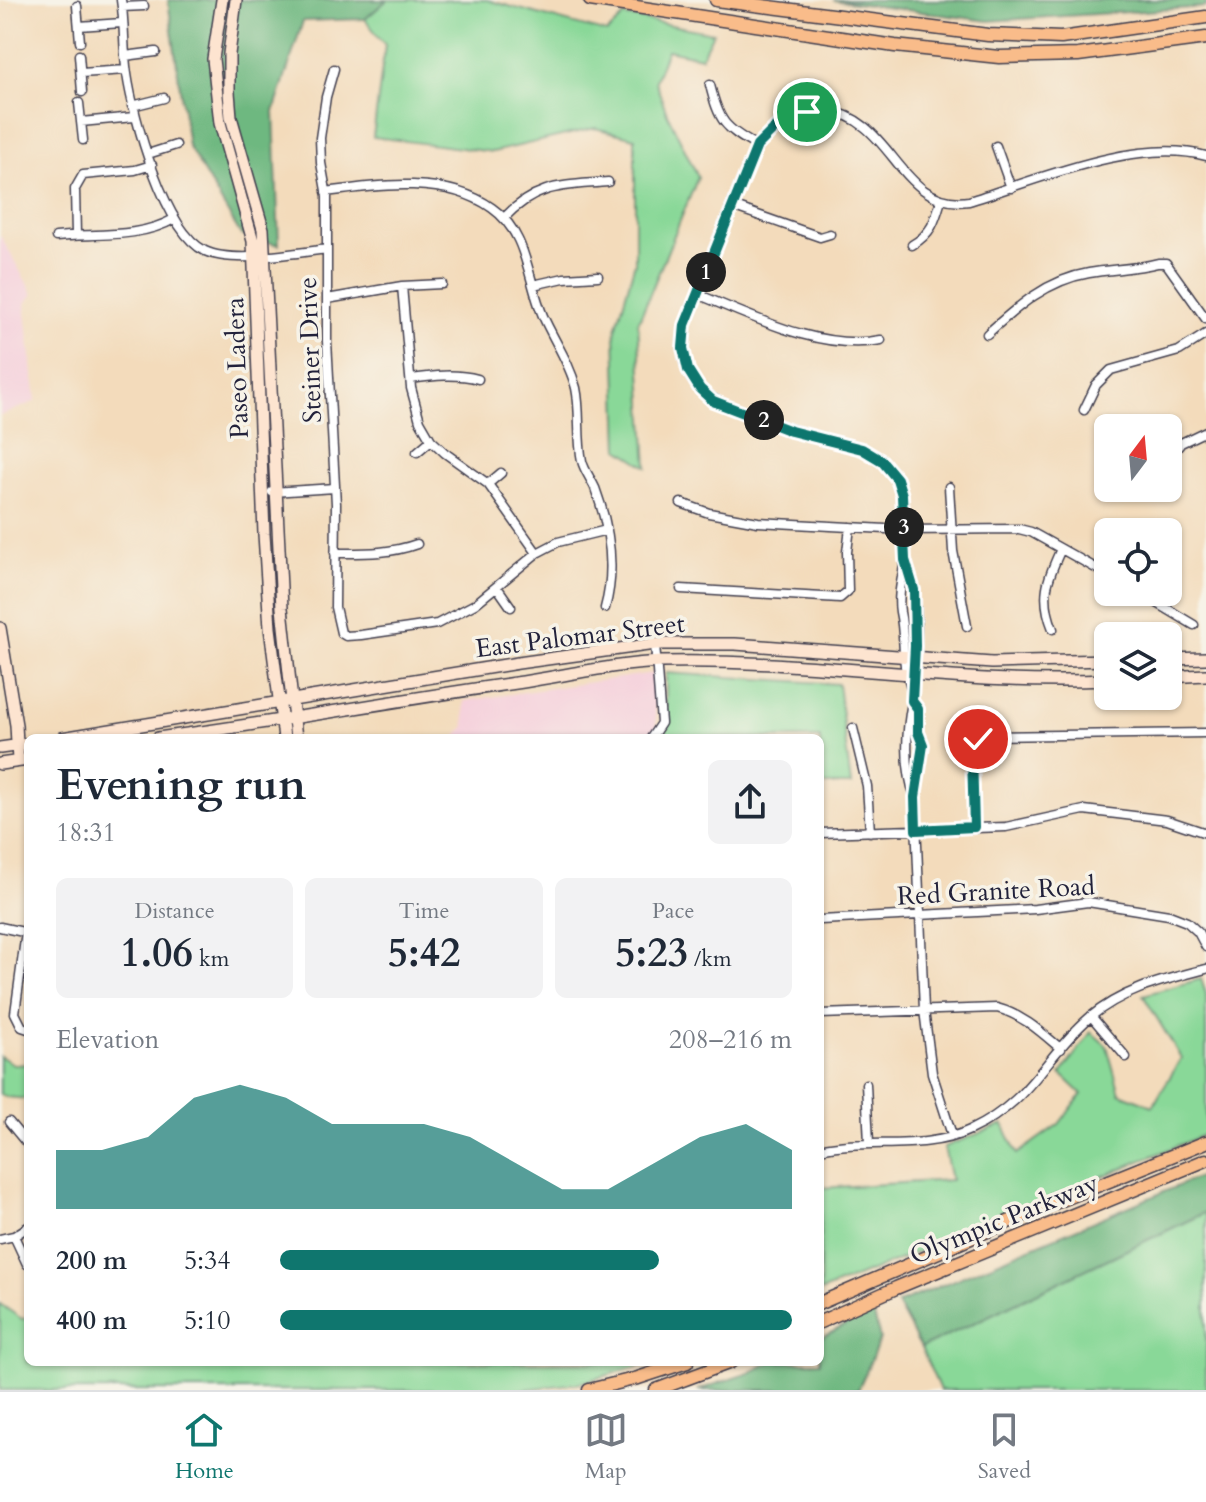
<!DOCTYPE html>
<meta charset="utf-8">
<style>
:root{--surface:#fff;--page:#f2f2f3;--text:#1f2937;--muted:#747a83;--line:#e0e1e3;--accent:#0f766e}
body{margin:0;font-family:Cardo,serif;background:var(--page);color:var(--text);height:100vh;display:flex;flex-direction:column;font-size:30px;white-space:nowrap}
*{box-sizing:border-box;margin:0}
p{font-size:26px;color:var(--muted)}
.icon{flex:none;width:44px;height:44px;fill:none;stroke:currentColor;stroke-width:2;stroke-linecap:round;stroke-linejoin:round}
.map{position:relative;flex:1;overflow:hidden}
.sheet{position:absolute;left:24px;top:734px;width:800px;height:632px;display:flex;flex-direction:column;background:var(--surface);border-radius:12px;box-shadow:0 2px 6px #0004}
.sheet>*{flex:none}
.needle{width:52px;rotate:16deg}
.fabs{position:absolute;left:1094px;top:414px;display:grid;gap:16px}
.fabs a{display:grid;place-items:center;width:88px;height:88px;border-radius:12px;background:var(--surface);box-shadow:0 2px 6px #0004;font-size:40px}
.pin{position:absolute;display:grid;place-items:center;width:68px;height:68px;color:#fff;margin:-34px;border:4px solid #fff;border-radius:50%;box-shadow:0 2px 8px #0007}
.km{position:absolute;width:40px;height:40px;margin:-20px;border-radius:50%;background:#222;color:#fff;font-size:22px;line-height:40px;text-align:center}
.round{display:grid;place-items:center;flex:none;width:84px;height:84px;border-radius:12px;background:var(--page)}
.overview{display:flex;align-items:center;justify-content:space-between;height:136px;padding:0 32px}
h1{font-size:44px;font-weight:800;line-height:60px}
.stats{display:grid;grid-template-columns:repeat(3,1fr);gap:12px;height:136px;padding:8px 32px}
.stats div{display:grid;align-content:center;border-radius:12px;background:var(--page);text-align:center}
.stats b{font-size:40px;font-weight:800}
.stats small{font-size:22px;font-weight:400}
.stats p{font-size:22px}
.chart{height:224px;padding:16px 32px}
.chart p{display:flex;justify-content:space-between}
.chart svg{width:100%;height:144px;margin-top:8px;fill:var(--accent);opacity:.7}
ul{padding:0 32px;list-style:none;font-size:26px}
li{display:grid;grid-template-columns:128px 96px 1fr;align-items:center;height:60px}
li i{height:20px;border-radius:10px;background:var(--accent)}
.tabs{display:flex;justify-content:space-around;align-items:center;height:112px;border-top:2px solid var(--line);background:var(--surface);font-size:22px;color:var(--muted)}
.tabs a{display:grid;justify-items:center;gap:4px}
.tabs .on{color:var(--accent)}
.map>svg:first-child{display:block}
.built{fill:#f5cfdb}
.green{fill:#89d898;stroke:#567d6a;stroke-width:2}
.forest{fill:#6eb880;stroke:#486d5e;stroke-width:2}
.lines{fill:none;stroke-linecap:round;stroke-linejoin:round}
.street-casing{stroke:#413e4e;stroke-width:11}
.secondary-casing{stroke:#413e4e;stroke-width:14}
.primary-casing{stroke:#413e4e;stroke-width:15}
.street{stroke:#fff;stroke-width:8}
.secondary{stroke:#fde4d0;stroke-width:11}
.primary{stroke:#f9bc8a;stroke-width:12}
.route-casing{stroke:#fff;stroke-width:16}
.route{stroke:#0f766e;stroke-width:10}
.labels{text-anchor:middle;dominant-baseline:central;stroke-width:7;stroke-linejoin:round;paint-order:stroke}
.street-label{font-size:26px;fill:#22223b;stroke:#f7f3e8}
</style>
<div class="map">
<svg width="1206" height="1390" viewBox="0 0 1206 1390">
<rect width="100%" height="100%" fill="#f7f3e8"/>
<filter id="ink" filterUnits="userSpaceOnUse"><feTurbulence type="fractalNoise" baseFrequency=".0125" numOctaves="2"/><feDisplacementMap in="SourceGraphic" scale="16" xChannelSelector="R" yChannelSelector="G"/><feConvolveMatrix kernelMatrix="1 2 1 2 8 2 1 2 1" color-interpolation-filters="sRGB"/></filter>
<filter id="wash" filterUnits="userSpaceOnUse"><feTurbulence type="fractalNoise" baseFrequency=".006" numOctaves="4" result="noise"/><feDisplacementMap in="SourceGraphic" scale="32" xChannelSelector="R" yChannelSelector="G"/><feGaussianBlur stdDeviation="1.8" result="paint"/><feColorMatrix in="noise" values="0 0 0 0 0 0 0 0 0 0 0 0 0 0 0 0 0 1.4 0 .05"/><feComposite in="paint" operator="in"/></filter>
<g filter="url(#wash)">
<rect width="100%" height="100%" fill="#f3dbbb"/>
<path class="built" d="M0,235l33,59 -8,10 11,97 -36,15z
M653,673l4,65h-201l9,-12 -1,-25z"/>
<path class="green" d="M387,0h100l120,33 17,-17 89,17 -12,24 -34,-7 -12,31 12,32 31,64 -60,146 9,144 -28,-18 -4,-116 20,-71v-124l-40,-10 -102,24 -120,-15 12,-92 -20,-26z
M666,673l172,11 13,101h-31v-47h-154z
M1201,979l5,15v140l-386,158v-104l131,-8 -7,-33 59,-23 14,30 42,-30 23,-30 -21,-20 30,-42 16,14 13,47 33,13 28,-48 -38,-63z
M0,1056l15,9 13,-1v35l-23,-2 -5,-3z
M1206,1212v178h-266l-19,-42z
M0,1304l22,15 6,-1v44h626l-75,21 -60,7h-519z"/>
<path class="forest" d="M168,0h219l-22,19 -62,2 -29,91 5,133 -38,-10 -53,-89z
M833,0h373v7l-218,14z
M1206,1174v38l-285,136 -24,-44z
M873,1311l7,28 -22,51h-160l51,-17 22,-11h49v-24z"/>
</g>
<g filter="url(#ink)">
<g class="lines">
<g class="street-casing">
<path id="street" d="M121,0c4,24 2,49 6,74 6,42 37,157 78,177 27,13 91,2 122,-2
M77,6l3,36
M122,7l22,-1
M79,26l43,-3
M79,55l3,37
M125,56l31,-4
M334,69l-8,28 -6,41 1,25 6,33v145l9,163 -1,103 6,26 5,3 15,-1 76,-11 38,-20 62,-51 21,-11 49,-12
M81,73l45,-3
M710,85c9,36 14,43 47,61
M79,103l4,37
M132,106l32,-8
M81,122l53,-5
M996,146l15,42
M148,154l28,-9
M326,192c52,-7 120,-17 166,16 36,25 35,71 51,108 11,25 26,45 33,72 5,23 1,49 6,73 2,9 9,18 13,27 14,38 21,81 10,120
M732,206l88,31 10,-3
M504,218c33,-35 60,-32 104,-36
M76,235l-1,-46 8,-14 52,-5 17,-5
M56,237c38,-4 83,2 118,-18
M912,245c20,-12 23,-24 29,-45
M533,285l31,-7 34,-2
M402,286l9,102 9,33 11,19 14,13 43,31 49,69
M697,294c55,22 124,58 184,46
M327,299l75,-13 40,-2
M987,334c30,-27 60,-54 102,-61 23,-4 46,-4 69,-10h8l40,56
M411,379c22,-3 44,-6 67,0
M1084,410l12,-25 15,-15 68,-19 27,-17
M417,452l14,-12
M1168,459l13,-16 25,-12
M488,484l13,-11
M949,487l4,64 14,75
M272,492l63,-4
M681,503l28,10 49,9 146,8 115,-1 12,3 77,43
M335,553c29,0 54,1 82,-9
M905,560c15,35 13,82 8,119
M497,587l14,20
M681,589l159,9 8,-7 -1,-39 3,-25
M1139,592l55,33
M1053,629c-13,-32 -6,-50 8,-80
M912,701l6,8v23l5,13 -8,52 9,213 8,63 20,62
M853,728l14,58 3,46
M651,738l10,-15 -6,-79
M915,797c-11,-31 -9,-65 -3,-95 2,-12 -5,-25 -7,-36 -2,-18 -1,-36 -5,-54 -3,-18 3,-36 5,-53 2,-25 1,-69 -14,-89 -18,-23 -49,-26 -76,-33 -18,-5 -34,-11 -52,-17 -47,-17 -91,-32 -78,-95 16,-42 32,-84 49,-125 7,-17 13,-35 22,-51 7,-13 23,-25 36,-32 11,-5 23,-7 35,-6 66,6 72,100 142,90 68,-21 167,-64 237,-45
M974,827l-2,-73 6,-15 7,-3 221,-3
M820,833l186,-6 78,-17 83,10 39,13
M820,920l215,-11 53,-7 81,13 18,7 11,10 8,15
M0,927l28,6
M26,932l-11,81 7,14 6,2
M820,1014l177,-6c26,7 44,24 64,41
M1091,1016l35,41
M866,1084l3,59
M9,1122l19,23
M820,1149c49,-11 104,3 150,-19 62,-29 73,-72 119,-112 34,-29 75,-38 117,-49
M14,1236l13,28
M0,1239l14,-3 14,-9"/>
</g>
<g class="secondary-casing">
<path id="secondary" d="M222,0l-9,59 7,64 33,118 11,293 6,94 14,110
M236,0l-7,54v38l2,25 32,112 19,379 14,130
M0,628l16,97 2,36
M1168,659l38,-1
M1168,677l38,-2
M62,738l456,-75 137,-19h80l257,19 116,-3
M158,738c122,-16 243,-39 365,-56 45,-7 92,-18 138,-20 149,-4 297,25 447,18
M0,748l28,-4
M0,764l28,-4"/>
</g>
<g class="primary-casing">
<path id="primary" d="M590,0l305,46 104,11 79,-2 128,-17
M716,0l272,35 73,3 145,-21
M820,1303l202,-87 184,-74
M820,1322l76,-34 310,-128
M589,1390l49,-12 49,-16
M656,1390l75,-28"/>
</g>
<use href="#street" class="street"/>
<use href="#secondary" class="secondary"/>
<use href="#primary" class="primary"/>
</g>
</g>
<g class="lines" filter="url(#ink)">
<g class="route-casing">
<path id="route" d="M807,112l-28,12 -22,22 -72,179 -2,23 5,22 12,19 13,12 78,30 71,18 20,12 15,18 5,16 3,65 9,30 1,56 -3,55 6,8v23l5,13 -8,52 1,33 58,-3 -2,-73 6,-15"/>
</g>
<use href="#route" class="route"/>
</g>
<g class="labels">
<g class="street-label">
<text transform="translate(310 350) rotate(-92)">Steiner Drive</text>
<text transform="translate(237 368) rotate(-92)">Paseo Ladera</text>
<text transform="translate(580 636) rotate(-7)">East Palomar Street</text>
<text transform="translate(996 891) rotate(-3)">Red Granite Road</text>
<text transform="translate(1004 1219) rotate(-22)">Olympic Parkway</text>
</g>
</g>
</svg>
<div class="fabs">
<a><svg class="needle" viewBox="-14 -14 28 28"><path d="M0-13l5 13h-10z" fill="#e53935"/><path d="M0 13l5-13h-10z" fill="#747a83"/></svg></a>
<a><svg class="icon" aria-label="locate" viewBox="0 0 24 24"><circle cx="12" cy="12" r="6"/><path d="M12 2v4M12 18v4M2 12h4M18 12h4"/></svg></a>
<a><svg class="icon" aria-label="layers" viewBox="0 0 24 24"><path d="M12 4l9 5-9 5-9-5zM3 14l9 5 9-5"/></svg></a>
</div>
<div class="pin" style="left:807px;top:112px;background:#1e9e55"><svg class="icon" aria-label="arrive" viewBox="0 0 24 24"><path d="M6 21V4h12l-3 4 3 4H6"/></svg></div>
<div class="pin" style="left:978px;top:739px;background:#d93025"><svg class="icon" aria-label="check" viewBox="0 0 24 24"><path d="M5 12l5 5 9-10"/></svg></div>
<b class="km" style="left:706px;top:272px">1</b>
<b class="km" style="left:764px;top:420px">2</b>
<b class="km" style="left:904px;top:527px">3</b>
<section class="sheet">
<div class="overview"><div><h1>Evening run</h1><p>18:31</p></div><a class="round"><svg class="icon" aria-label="share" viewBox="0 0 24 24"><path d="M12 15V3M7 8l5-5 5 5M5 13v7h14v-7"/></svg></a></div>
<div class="stats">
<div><p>Distance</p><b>1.06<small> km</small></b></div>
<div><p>Time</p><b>5:42</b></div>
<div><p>Pace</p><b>5:23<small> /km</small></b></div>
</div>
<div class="chart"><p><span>Elevation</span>208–216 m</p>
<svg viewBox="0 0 160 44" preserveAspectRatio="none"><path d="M0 44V26L10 26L20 22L30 10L40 6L50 10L60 18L70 18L80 18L90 22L100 30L110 38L120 38L130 30L140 22L150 18L160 26V44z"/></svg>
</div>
<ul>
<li><b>200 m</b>5:34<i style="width:74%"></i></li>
<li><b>400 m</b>5:10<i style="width:100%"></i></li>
</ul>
</section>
</div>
<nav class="tabs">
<a class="on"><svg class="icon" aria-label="home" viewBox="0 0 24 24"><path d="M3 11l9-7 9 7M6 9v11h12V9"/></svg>Home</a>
<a><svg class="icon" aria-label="map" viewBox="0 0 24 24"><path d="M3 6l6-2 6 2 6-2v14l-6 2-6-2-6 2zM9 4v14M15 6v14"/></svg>Map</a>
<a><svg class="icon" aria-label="saved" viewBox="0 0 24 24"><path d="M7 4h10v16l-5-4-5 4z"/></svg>Saved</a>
</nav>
